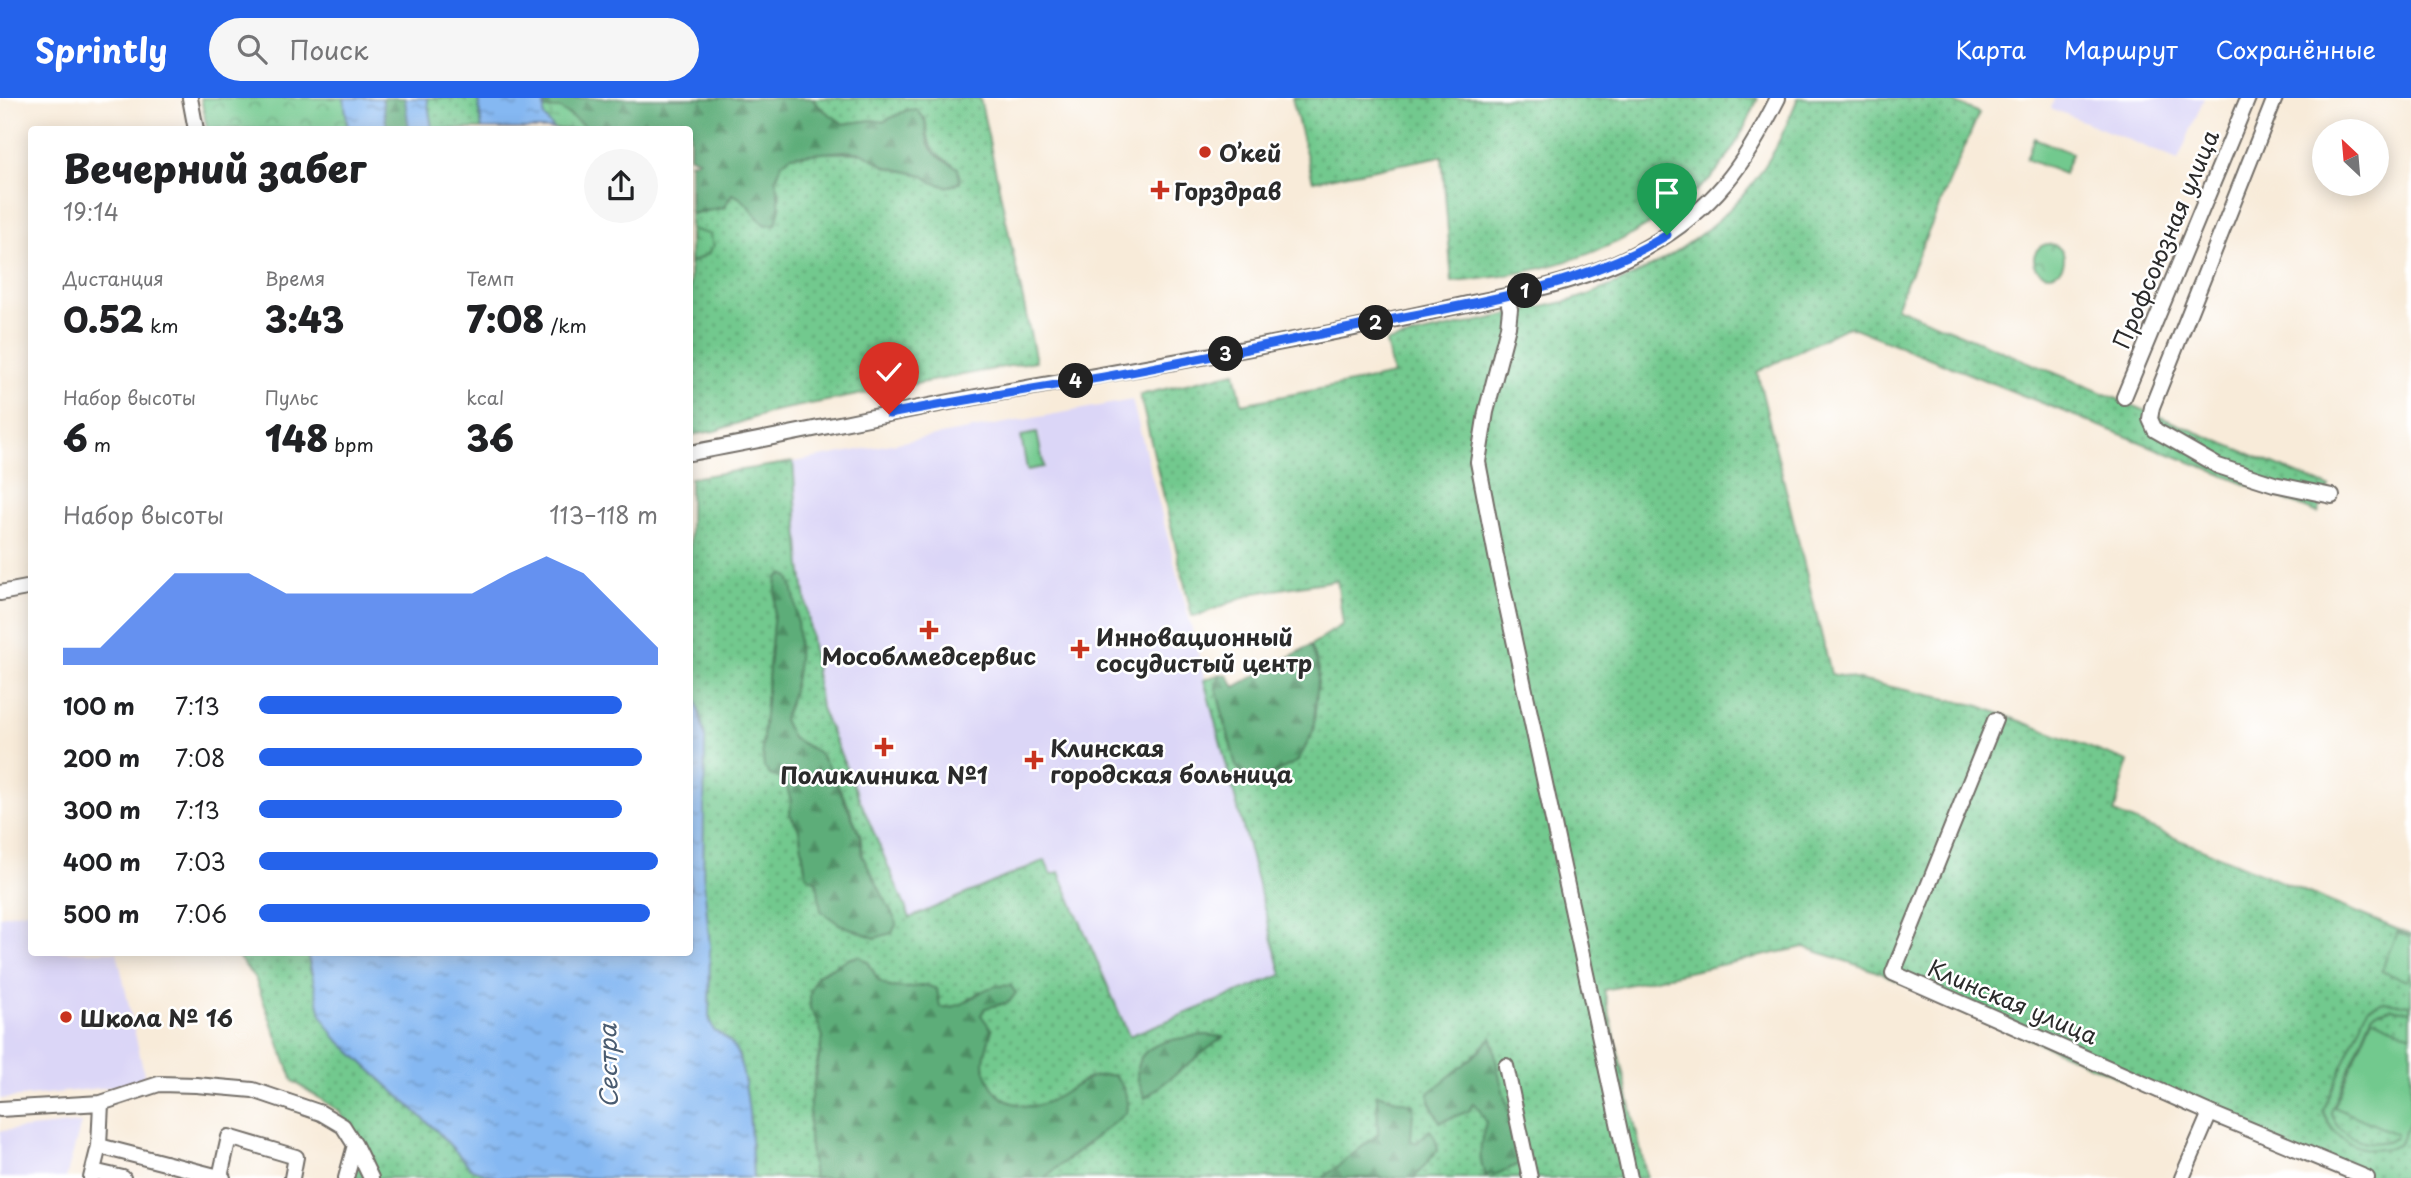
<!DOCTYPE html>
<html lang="ru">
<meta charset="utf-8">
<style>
:root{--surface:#fff;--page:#f6f6f6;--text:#202124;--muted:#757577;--accent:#2563eb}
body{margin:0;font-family:"Playpen Sans",sans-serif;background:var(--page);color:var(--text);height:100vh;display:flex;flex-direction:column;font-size:26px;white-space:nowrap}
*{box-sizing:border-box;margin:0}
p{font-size:23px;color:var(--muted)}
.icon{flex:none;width:38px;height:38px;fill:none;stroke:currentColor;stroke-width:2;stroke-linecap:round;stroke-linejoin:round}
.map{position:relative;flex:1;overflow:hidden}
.sheet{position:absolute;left:28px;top:28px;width:665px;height:830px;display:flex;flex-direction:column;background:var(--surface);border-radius:7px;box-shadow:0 4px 18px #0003}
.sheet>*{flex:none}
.needle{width:46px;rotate:334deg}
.buttons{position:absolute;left:2312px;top:21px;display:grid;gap:14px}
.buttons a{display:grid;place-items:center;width:77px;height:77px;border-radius:50%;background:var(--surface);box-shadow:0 4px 18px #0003;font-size:35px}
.pin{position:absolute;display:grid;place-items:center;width:60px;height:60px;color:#fff;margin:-72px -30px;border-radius:50% 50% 50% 0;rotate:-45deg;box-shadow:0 0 7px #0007}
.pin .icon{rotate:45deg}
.km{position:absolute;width:35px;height:35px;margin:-18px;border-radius:50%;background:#222;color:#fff;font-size:19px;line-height:35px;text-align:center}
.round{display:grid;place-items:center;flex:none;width:74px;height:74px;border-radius:37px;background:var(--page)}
.head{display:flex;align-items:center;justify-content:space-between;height:119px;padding:0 35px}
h1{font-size:38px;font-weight:800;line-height:52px}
.figures{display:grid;grid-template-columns:repeat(3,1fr);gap:10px;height:119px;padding:7px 35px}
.figures div{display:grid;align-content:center}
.figures b{font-size:35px;font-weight:800}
.figures small{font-size:19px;font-weight:400}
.figures p{font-size:19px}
.chart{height:196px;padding:14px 35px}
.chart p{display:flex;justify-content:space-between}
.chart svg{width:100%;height:126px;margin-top:7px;fill:var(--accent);opacity:.7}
ul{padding:0 35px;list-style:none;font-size:23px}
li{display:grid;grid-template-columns:112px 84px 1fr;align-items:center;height:52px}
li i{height:18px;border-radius:9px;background:var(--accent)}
header{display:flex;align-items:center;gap:42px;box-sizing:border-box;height:98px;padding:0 35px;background:var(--accent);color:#fff}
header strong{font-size:33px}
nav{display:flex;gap:38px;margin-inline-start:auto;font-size:24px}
.search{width:490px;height:63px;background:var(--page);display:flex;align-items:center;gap:18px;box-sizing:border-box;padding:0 24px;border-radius:38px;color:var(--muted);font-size:26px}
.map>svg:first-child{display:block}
.built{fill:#dbd6f7}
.grass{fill:url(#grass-dots);stroke:#4e7a5c;stroke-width:2;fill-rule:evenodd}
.forest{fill:url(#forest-firs);stroke:#446c52;stroke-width:2}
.wetland{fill:url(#wetland-marsh);stroke:#4e7a5c;stroke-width:2}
.park{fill:url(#park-crowns);stroke:#4e7a5c;stroke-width:2}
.garden{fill:#72c98e;stroke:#4e7a5c;stroke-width:2}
.water{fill:url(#water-ripples);stroke:#58728e;stroke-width:2}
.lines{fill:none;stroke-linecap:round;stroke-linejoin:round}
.minor-casing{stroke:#736e68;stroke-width:18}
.minor{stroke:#fff;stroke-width:14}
.route-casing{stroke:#fff;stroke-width:14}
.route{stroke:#2563eb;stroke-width:9}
.poi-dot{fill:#c8321e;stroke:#fff;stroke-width:2.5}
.labels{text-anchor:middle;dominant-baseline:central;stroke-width:5;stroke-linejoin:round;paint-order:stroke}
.poi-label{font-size:23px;font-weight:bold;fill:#2b2b2b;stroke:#fff;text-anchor:start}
.street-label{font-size:23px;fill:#2b2b2b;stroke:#fff}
.water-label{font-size:24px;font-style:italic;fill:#4a5c71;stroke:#fff}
</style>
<header>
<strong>Sprintly</strong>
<div class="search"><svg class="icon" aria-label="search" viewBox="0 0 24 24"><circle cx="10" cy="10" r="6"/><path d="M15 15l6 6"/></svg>Поиск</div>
<nav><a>Карта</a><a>Маршрут</a><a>Сохранённые</a></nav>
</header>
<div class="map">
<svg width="2411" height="1080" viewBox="0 0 2411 1080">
<defs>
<pattern id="grass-dots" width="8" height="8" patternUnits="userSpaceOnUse" patternTransform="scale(1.75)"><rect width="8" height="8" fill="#72c98e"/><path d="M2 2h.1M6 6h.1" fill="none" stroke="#5ea374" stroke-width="1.8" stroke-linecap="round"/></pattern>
<pattern id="forest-firs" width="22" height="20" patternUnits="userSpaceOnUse" patternTransform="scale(1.75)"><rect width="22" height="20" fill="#5dad79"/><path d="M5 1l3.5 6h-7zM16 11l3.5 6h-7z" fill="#4d8d63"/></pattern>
<pattern id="wetland-marsh" width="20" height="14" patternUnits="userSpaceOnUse" patternTransform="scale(1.75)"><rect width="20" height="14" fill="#72c98e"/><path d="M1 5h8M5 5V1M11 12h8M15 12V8" fill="none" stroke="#5ea374"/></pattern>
<pattern id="park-crowns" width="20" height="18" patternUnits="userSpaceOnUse" patternTransform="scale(1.75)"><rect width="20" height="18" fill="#72c98e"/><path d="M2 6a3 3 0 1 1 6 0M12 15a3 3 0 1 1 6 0" fill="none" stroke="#5ea374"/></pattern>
<pattern id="water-ripples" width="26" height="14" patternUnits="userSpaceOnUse" patternTransform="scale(1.75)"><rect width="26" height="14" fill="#85b8f2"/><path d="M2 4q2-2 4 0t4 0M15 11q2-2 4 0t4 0" fill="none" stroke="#6d96c4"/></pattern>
</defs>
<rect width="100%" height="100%" fill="#fff"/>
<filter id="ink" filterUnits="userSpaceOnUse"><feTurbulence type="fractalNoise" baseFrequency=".0143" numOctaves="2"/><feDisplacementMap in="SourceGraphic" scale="14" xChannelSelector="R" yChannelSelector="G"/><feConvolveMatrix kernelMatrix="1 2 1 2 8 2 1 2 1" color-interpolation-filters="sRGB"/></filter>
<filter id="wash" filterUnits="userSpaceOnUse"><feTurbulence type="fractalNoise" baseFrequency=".00686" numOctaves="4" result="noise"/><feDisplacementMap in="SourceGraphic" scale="28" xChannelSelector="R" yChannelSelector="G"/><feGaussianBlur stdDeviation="1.57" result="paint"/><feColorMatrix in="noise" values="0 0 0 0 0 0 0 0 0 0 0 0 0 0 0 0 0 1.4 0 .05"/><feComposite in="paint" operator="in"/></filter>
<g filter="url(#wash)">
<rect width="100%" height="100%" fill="#f8ebd9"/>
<path class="built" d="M2055,0h149l-26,62 -127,-52z
M1132,302l150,575 -154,61 -69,-163 -149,45 -89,-210 -20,-142 -8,-104z
M31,812l1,42h85l29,131 -146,16v-183z
M81,1025l-15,55h-66v-47z"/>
<path class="grass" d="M427,0h51l4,31h-50z
M812,0h168l56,263 -262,50 -59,20 -25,4v-221l34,-6 8,-14 12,4 7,12 29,-13 -4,-17 6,-18 9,-6 11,-3h61l24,14 35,8 10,7 16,5 12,-5 -2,-14c-31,-20 -27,-15 -33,-50l-18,-8 -24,12 -11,-2 -29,4c-10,-9 -24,-14 -31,-26z
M1292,0h466c-11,25 -24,53 -42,74 -9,11 -20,19 -32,28 -67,54 -147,75 -232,82l-10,-126 -129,25z
M1798,0h147l34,15 -83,194 433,180 -11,26 -469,-187 -92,46 74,302 149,32 148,56 -14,51 297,122v243h-64l-472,-207 -71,-24 -200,43 43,188h-603l81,-65 -38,-34c-15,10 -31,22 -49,27 -29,8 -54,-20 -56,-47 -1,-15 6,-30 -1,-44l3,-7 15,-3 -19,-14c-13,12 -22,18 -40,16l-14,-22c-16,3 -37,8 -49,-7 -7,-10 -7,-14 -18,-22l-11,3 -32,17 -6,33 7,11 6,17 -8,34 -6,67 5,40h-61l-3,-58 -11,-65 -25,-24 -5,-14 1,-70 -7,-73 2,-136 -15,-66v-194l103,-16 8,104 20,142 89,210 135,-58 6,15 8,-3 70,164 153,-61 -78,-295 16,-6 -4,14 20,78 28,12 34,-17 15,-29 6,-63 -8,-24 32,-21 -6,-44 -82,13 -56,22 -7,1 -52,-221 95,-23 7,32 151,-29 -7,-33 187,-42c75,-25 152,-69 195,-139 12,-19 21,-42 30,-63zM777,480l13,126 -7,16 9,18 26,14 12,17 17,34 13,32 15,103 -12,-5 -44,-43 -2,-8 -11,-7 -7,-46 -9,-15 1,-13 -6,-21 -15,-5 -8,-26zM1206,937l16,2 -77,60c-3,-7 -9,-18 -8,-27 2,-30 46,-32 69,-35z
M234,854h73l3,18 25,67 102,94 35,38 25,9h-148l3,-40 -13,-27 -46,-30 -38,-103z"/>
<path class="forest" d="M382,0h23l4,31h-22z
M544,0h268c7,12 21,17 31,26l30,-4 10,2 24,-12 9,-1c17,16 6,22 14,37 5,11 18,16 28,22l2,14 -12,5 -16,-5 -10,-7 -35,-8 -24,-14 -18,-2 -54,5 -9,7 -6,17 4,28 -4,16 -11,1c-14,-11 -16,-25 -33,-31l-8,13 -34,7v-51l9,-4 -9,-2v-27l-102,-1 -19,-15 -26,-5z
M782,476l7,3c6,15 7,29 8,44 4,36 0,66 -14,99l9,18 26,14 12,17 30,66 2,20 35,68 -5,10 -17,5 -36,-14 -18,-13 -4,-29 -11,-7 -7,-46 -9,-15 1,-13 -6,-21 -15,-5 -6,-8 -2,-18 15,-171z
M1311,547l8,24 -6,63 -15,29 -34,17 -16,2 -12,-14 -20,-79 4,-13 7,1 8,12z
M859,858l10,7 9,17 11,7 20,1 17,-3 11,4 3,18c35,3 34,-25 71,-21l5,7 -7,9 -24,6 -4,7 11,15c-8,26 -14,37 3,61 5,6 10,10 18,12 30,11 49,-11 74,-24 8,-4 17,-4 26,-4 12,11 16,22 13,38l-82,65h-230l-5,-40 1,-36 13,-65 -6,-17 -7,-11v-15l6,-18 32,-17z
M1206,937l17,2 -78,61c-3,-8 -8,-18 -8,-27 1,-31 46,-33 69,-36z
M1492,939l6,34 24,92 -25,11 -12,1c-8,-20 -4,-33 1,-53l-7,-13 -6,-6 -4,8 -29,11 -11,-21v-8l44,-36z
M1377,996l37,11c-2,13 -2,23 -3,35l5,3 14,-13 5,7 3,13 -24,28h-91l55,-44z"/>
<path class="wetland" d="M543,11h17l28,20h-34l-10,-12z
M690,131l19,5 5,11 -6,9 -18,9z"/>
<path class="park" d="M201,0h143l4,31h-141z
M2034 161a15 15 0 1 1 30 0a15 15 0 1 1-30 0Z"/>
<path class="garden" d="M2034,40l38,15 -8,21 -38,-15z
M1037,335l7,34 -17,3 -6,-34z
M2397,834l14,6v34l-4,9 -26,-10z
M2383,904l27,3 1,7 -19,-4 -19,5 -42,99c9,27 38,37 64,26l1,-4 -62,-27 38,-89 39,17v84l-11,24c-31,16 -65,1 -77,-32l45,-103z"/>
<path class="water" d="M344,0h38l5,31h-39z
M405,0h22l5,31h-23z
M478,0h66v19l10,12h-72z
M690,574l15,66 -2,136 7,73 -1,70 5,14c11,4 22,15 25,27 11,36 12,82 14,120h-256l-25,-9 -35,-38 -102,-94 -14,-23 -14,-62h383z"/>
</g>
<g filter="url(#ink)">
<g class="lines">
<g class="minor-casing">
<path id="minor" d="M190,0l6,32
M2275,0l-123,309 -2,12 5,11 63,36 56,18 58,12
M1507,198l3,13 -2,18 -22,85 -8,50 18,94 134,622
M2124,299l124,-299
M690,355c99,-18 198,-40 297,-58 121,-21 242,-42 363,-66 41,-9 81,-17 122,-26 59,-12 122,-25 175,-56 67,-38 97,-81 131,-149
M0,495l32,-6
M1995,622l-102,253 317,140 157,65
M1506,968l24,112
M0,1011l101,-6 58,-19 37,1 57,5 68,23 22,13 12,19 16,33
M99,1048l124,32
M93,1073l30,7
M220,1079l9,-40 67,20 -4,21
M91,1080l8,-32 2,-43
M346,1080l9,-33
M2182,1080l28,-65"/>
</g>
<use href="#minor" class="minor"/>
</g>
</g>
<g class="lines" filter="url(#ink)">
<g class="route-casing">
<path id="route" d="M889,316c72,-14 143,-25 215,-37 92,-17 183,-36 275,-55 98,-20 201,-34 288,-87"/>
</g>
<use href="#route" class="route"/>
</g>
<g class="poi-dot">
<circle cx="1205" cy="54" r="7"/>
<path d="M1156.5 81.5h7v7h7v7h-7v7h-7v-7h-7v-7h7z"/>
<path d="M925.5 521.5h7v7h7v7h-7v7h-7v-7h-7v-7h7z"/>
<path d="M1076.5 540.5h7v7h7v7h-7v7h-7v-7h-7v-7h7z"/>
<path d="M880.5 638.5h7v7h7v7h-7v7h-7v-7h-7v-7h7z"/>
<path d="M1030.5 651.5h7v7h7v7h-7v7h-7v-7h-7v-7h7z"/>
<circle cx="66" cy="919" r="7"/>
</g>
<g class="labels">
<g class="poi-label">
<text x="1219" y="54">О’кей</text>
<text x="1174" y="92">Горздрав</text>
<text x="1096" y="538">Инновационный<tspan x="1096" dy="26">сосудистый центр</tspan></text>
<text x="929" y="557" text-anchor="middle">Мособлмедсервис</text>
<text x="1050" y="649">Клинская<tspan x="1050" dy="26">городская больница</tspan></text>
<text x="884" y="676" text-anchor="middle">Поликлиника №1</text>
<text x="80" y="919">Школа № 16</text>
</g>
<g class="street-label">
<text transform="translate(2165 141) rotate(-67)">Профсоюзная улица</text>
<text transform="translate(2013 903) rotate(23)">Клинская улица</text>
</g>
<g class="water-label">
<text transform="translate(607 968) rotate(-91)">Сестра</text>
</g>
</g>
</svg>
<div class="buttons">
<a><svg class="needle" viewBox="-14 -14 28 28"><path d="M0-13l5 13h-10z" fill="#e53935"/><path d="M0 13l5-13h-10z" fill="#757577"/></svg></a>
</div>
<div class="pin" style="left:1667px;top:137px;background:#1e9e55"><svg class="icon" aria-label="arrive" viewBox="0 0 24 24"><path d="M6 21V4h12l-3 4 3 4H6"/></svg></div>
<div class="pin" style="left:889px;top:316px;background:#d93025"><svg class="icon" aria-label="check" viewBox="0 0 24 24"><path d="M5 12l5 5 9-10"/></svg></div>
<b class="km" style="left:1525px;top:193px">1</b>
<b class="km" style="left:1376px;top:225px">2</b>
<b class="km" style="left:1226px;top:256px">3</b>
<b class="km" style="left:1076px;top:283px">4</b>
<section class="sheet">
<div class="head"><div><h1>Вечерний забег</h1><p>19:14</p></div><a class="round"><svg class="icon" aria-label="share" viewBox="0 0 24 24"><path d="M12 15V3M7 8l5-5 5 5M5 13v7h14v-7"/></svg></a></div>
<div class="figures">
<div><p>Дистанция</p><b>0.52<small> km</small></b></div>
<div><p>Время</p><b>3:43</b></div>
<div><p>Темп</p><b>7:08<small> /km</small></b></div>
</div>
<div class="figures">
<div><p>Набор высоты</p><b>6<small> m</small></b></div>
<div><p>Пульс</p><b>148<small> bpm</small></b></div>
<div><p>kcal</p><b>36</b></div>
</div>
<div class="chart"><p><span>Набор высоты</span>113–118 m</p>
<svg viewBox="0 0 160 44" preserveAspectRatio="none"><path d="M0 44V38L10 38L20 25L30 12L40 12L50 12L60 19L70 19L80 19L90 19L100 19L110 19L120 12L130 6L140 12L150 25L160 38V44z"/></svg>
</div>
<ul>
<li><b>100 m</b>7:13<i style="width:91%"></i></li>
<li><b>200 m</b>7:08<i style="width:96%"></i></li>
<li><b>300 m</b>7:13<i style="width:91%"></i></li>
<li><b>400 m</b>7:03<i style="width:100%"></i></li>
<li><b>500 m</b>7:06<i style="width:98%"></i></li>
</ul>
</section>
</div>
